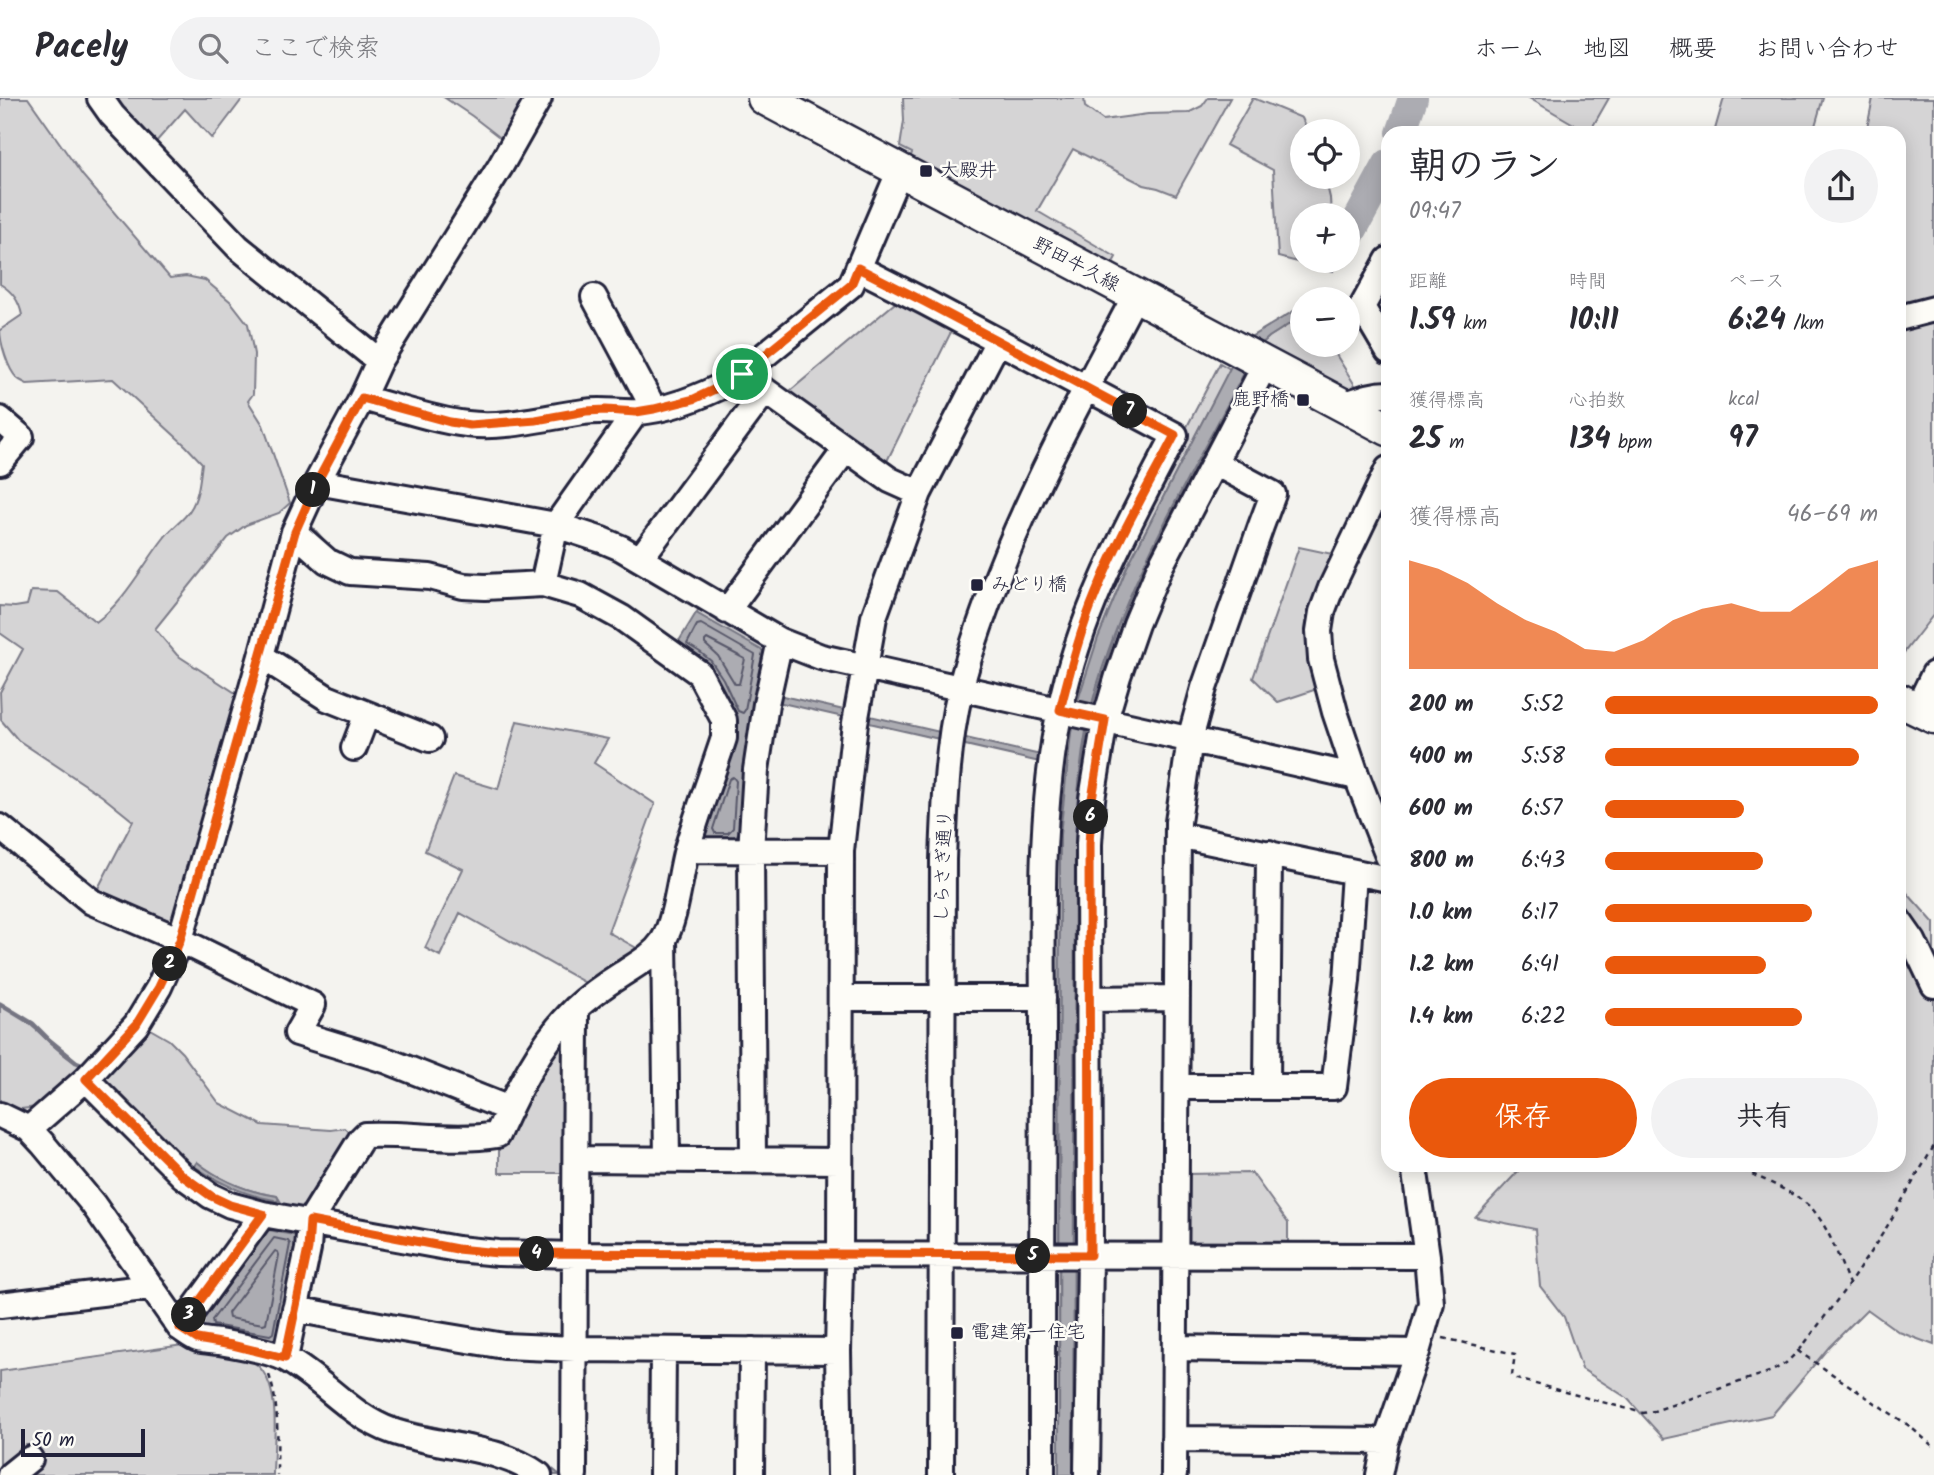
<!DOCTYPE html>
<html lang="ja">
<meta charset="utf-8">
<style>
:root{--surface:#fff;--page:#f2f2f3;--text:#2b2b33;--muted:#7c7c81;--line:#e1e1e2;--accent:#ea580c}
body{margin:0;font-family:Kalam,"Klee One",sans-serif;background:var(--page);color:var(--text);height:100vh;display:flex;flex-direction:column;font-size:26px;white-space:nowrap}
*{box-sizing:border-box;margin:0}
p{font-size:23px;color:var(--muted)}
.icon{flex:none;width:38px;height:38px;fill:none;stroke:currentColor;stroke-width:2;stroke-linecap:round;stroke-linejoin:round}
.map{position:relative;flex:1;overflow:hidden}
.sheet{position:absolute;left:1381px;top:28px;width:525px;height:1046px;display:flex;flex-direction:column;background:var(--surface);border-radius:21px;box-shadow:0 4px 18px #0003}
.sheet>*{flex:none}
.fabs{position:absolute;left:1290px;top:21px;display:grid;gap:14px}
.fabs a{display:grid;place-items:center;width:70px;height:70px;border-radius:50%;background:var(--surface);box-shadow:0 4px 18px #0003;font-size:35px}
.scale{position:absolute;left:21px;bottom:18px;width:124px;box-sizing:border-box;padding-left:7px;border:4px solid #22223b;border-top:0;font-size:19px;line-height:24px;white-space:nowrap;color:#22223b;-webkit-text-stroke:5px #fdfcf7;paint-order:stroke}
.pin{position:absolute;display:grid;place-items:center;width:60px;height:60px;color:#fff;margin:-30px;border:4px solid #fff;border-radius:50%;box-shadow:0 2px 7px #0007}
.km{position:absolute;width:35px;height:35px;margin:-18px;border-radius:50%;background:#222;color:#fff;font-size:19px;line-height:35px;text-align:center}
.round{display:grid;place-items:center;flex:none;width:74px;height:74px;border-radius:37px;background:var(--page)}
.headline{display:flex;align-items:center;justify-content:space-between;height:119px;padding:0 28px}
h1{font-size:38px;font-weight:700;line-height:52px}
.figures{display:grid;grid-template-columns:repeat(3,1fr);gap:10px;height:119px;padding:7px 28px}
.figures div{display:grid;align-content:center}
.figures b{font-size:30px;font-weight:700}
.figures small{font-size:19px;font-weight:400}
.figures p{font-size:19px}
.chart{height:196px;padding:14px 28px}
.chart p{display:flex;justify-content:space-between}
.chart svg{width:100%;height:126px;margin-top:7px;fill:var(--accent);opacity:.7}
.cta{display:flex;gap:14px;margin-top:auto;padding:14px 28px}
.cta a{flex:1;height:80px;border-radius:42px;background:var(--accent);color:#fff;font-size:28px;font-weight:700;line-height:80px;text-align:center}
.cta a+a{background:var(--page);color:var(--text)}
ul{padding:0 28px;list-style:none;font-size:23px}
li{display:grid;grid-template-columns:112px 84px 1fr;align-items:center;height:52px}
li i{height:18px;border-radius:9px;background:var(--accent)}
header{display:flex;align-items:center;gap:42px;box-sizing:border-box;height:98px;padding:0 35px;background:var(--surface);border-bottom:2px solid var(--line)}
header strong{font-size:33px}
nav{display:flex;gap:38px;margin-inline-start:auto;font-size:24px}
.search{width:490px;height:63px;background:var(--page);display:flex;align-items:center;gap:18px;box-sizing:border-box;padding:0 24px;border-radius:38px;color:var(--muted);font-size:26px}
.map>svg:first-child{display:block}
.green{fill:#d5d4d5;stroke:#7c7b88;stroke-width:2}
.water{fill:#acacb2;stroke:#757582;stroke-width:2}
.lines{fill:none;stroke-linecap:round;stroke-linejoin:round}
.shore{stroke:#59596b;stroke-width:2}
.stream{stroke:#757582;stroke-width:5}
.river{stroke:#acacb2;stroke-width:30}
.minor-casing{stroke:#22223b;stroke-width:30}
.major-casing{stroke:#22223b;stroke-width:37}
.path{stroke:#22223b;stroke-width:2.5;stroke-dasharray:5 5;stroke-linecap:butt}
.minor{stroke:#fdfcf7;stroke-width:24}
.major{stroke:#fdfcf7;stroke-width:32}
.route-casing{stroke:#fff;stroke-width:14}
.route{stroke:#ea580c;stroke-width:9}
.poi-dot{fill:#22223b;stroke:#fdfcf7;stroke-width:2.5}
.labels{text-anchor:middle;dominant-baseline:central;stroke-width:5;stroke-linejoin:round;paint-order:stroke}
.poi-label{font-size:19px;fill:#22223b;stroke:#fdfcf7;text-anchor:start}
.street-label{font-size:19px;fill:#22223b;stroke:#fdfcf7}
</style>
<header>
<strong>Pacely</strong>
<div class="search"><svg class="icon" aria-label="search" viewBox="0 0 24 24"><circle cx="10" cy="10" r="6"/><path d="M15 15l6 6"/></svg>ここで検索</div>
<nav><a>ホーム</a><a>地図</a><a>概要</a><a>お問い合わせ</a></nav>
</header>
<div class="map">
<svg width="1934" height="1377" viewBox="0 0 1934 1377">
<rect width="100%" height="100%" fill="#f4f3ef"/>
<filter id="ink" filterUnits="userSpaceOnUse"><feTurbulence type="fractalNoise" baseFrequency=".0143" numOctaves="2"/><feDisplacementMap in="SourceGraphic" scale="14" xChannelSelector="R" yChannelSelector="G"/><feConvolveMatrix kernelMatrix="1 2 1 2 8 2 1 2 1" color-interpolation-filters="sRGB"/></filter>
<g filter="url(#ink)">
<path class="green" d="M0,0h28l55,78 87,102 16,-2 19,4 26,22 17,22 6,30 -1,40 -5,7 15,24 27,78 -11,10 -33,12 -18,13 -73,91 22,26 63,41 -65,230 -81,-30 39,-75 -31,-25 -84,-56 -17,-20 -1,-28 23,-43 -23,-16v-27l15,1 12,-2 4,-14 27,1 38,30c30,-22 46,-56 68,-84 7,-10 20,-18 26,-28 9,-13 10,-33 12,-47l-16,-17 -73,-67 -86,5c-3,-2 -7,-3 -10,-6 -9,-8 -17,-36 -17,-48l22,-15c-3,-14 -9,-23 -22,-31z
M117,0h126l-31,41 -27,-30 -37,42 -39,-43z
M445,0h87l-25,45 -35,-27z
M903,0h181l1,9 18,13 45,-6 40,-1 14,-7 6,-8h22l-54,97 -18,-7 -14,-3 -71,-36 -36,62 79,46 -6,11 -201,-108 3,-7 -12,-6 4,-26z
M1253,0l49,20 6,13h-6v46h23l5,21 1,17h-29v46h30l4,2 -3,8 -55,-14 -5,-87 -47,-25z
M1529,0h80l-20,35z
M1724,0h99l-10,35h-99z
M1873,0h61v516l-35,45v-526h-33z
M901,200l53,28 -70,141 -100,-71z
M1302,218v29h28l28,45 -8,2 -93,-44 12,-11z
M1220,265l10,6 -103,198 -29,71 -20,62 -9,-2 12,-44 97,-210z
M1242,278l8,4 -147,326 -10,-2 25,-79 23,-54z
M1299,449l38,8 -14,132 -45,15 -25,-24z
M699,511l69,39 -24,188 -9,9 -30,-1 -7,-9 30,-87 15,30 6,-52 14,-74 -67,-39z
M517,623l91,18 -14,24 61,41 -47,128 34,19 -49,36 -133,-74 -20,43 -15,-8 38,-79 -38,-18 29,-75 44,13z
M1062,627l10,2 -8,64 -4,44 -1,409h-11l1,-270z
M1087,633l10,2 -13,511h-10l1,-407 5,-59z
M1899,786l35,39v422l-35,-13 -32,-23 -38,38 -57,68 -108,24 -37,-41 -45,-29 -18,-52 -24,-31 -5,-57 -60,-12 48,-51h376z
M0,907c9,5 26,15 33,22 16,13 35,36 55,40l-51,40 -16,2 -21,-2z
M143,927l26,15 13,13 37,50 43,22 69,5 14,-2 9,8 -45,73 -27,-5 -5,-8c-29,-4 -57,-16 -80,-34l-2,5 20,13 59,20 1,2c-52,-3 -89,-39 -123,-74 -17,-17 -34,-33 -51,-50z
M564,939l4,136h-69v-30l22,-45z
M1252,1075l36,50v20l-104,1v-70z
M266,1129l35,5 -18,107 -89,-12z
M1047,1170l12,1v206h-11z
M1074,1171h10l-3,206h-8z
M183,1247c20,4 58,7 73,19 27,22 17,81 17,111h-273v-104z"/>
<path class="water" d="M1302,208v10l-33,21 -12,11c-58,115 -130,226 -164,352 -12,44 -15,91 -18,137l-2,638h-14l1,-640 11,-102 7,-33 20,-62 29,-71 117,-226z
M306,422l27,30 9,5 18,5 71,6 53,9 31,-3 23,1 141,68 17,-28 67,38 -14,75 -6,52 -3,54 -9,8h-23l-4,-5 29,-85 -28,-85 -190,-87 -168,-14 -44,-37z
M774,596l271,62 -1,7 -271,-62z
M197,1064c23,18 51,30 80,34l2,4 -4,2 -1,-2c-30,-5 -55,-17 -80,-34z
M269,1132l29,6 -18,101 -4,6 -79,-15z
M297,1252c30,21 57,50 92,65 13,5 28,8 42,11 46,10 92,16 129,49h-9l-168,-56 -85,-61z"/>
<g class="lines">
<path class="shore" d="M701,526l54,31 -10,55 -2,3 -5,-2 -15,-32 -12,-18 -11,-9 -13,-8 10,-19z
M707,541l38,20 -6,25h-4l-17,-28 -13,-12v-3z
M733,679l3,4 -3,47 -5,5h-13l-2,-4 16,-50z
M274,1140l14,3 2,3 -17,89 -3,2 -57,-10 -1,-5z
M275,1153l3,1 1,3 -13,68 -3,1 -34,-6 -1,-5z"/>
<path class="stream" d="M0,906l33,20 16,16 27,22 11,4"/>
<path class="river" d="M1401,35l12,-35
M1348,140l40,-74"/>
<g class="minor-casing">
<path id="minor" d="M100,0l12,17 126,132 141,114
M1388,162l-26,47 26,44
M858,170l67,34 250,133c-46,88 -95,176 -115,275 -22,104 -17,220 -17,326 -1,146 -1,293 -1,439
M594,199l60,112
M1899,220l35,-9
M742,276l148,106 29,13
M362,300c35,9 70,22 105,26 38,5 79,-7 117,-12 18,-3 35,1 53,0 34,-2 68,-17 97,-32l117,-95 49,-115
M1343,307c15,-5 29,-11 45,-11
M0,321l21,18 -21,25
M1388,371l-57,119 -9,24 -3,19 2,28 14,53 22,65 31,79
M317,384l239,43 46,15 19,8 159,93 41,16 536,120
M640,461l125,-168
M543,486l13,-59 80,-113
M727,513l119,-162
M261,558l66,42 103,41
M1917,611l17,-35
M354,650l13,-34
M0,729l92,75 88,38 133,65 -16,28 91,28 121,48
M1178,737l210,44
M687,752l154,1
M1899,823l14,20 21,44
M664,841l3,220
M841,900h202
M1089,901l88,-1
M86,981l97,97 28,20 19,9 33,9 194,35 41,4 78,2 851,1
M1177,989h157l13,-106 7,-108
M1267,989l2,-234
M0,1017l29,14 14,15 50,60 87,124c5,3 12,9 18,11 6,2 14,2 21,3 18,3 52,9 67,17 38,21 64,57 106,72 48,17 104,13 147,44
M29,1031l57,-50 50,-54 23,-38 21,-47 81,-284 33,-124 23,-50 45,-84 17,-37 121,-194 39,-69
M576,1061l264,2
M753,1062l-2,-309 5,-81 10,-66 14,-63
M0,1207l152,-18
M295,1211l95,18 114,19 71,3 263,2
M180,1230l83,-114
M1175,1250l242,4
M285,1260l23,-109 2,-28 51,-82 4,-4c44,-2 89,7 132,0 20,-44 43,-92 78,-126 14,-13 31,-25 47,-35 15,-10 31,-18 41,-33 13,-21 17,-67 24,-92 11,-38 25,-74 37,-111v-18l-25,-47 -77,-55 -42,-23 -37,-11 -58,3 -22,-1 -33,-9 -80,-5 -23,-11 -33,-29
M1174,1341l212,2
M10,1377l20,-16
M574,1377l2,-467
M662,1377l1,-125
M751,1377l1,-125
M840,1377l-2,-124 2,-86 1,-414 14,-128 19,-106 45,-124 79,-152
M941,1377l2,-615c2,-56 4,-114 17,-169 7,-31 18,-62 29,-92 38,-105 94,-204 146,-303
M1087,1377l3,-219 -1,-412 3,-45 13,-79 13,-44 18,-52 23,-55 106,-204
M1174,1377l4,-653 12,-83 14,-51 57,-162 12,-32 -58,-31
M1379,1377l7,-34 31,-89 14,-49 -4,-47 -13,-90"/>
</g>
<g class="major-casing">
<path id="major" d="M764,0l624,331
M1899,602l35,17"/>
</g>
<path class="path" d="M1734,1068c21,10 65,27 80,45 17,21 25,48 35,73
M1443,1240l72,16 -3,21 5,4 126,34 11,-2 118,-40 14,-8 12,-12 110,74 26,22
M1799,1253l50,-67 36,-54 49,-84
M269,1277c11,32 8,66 8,100"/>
<use href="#minor" class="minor"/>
<use href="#major" class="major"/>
</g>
</g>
<g class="lines" filter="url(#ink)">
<g class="route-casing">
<path id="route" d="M858,170l67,34 250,133c-27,52 -57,103 -79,158 -16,38 -26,78 -36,117l45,10 -13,79 -3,45 1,411 -592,-2 -41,-4 -147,-28 -2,28 -23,109 -53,-13 -35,-6 -17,-11 83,-114 -33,-9 -19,-9 -28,-20 -97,-97 50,-54 23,-38 11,-23 10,-24 27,-95 88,-313 22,-50 45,-84 88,24 20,3 66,-5 50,-9 20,-1 30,2 18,-3 40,-10 40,-19 117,-95z"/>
</g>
<use href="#route" class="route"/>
</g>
<g class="poi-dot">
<rect x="919" y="66" width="14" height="14" rx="3.5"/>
<rect x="1296" y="295" width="14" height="14" rx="3.5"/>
<rect x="970" y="480" width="14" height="14" rx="3.5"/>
<rect x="950" y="1228" width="14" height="14" rx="3.5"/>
</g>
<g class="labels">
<g class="poi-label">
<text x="940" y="73">大殿井</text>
<text x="1289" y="302" text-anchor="end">鹿野橋</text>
<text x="991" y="487">みどり橋</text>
<text x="971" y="1235">電建第一住宅</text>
</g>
<g class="street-label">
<text transform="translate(1076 167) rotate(28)">野田牛久線</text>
<text transform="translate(944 768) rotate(-88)">しらさぎ通り</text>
</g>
</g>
</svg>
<div class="fabs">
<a><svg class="icon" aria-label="locate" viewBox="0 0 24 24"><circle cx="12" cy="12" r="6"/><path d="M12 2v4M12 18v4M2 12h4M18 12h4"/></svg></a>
<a>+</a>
<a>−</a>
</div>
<div class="scale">50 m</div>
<div class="pin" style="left:742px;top:276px;background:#1e9e55"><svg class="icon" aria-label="arrive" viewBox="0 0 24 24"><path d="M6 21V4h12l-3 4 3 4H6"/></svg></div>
<b class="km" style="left:313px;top:392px">1</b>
<b class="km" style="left:170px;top:866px">2</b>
<b class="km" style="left:189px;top:1217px">3</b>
<b class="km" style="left:537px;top:1156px">4</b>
<b class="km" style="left:1033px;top:1158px">5</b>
<b class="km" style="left:1091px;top:719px">6</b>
<b class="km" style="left:1130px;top:313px">7</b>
<section class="sheet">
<div class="headline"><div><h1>朝のラン</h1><p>09:47</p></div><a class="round"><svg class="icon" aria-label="share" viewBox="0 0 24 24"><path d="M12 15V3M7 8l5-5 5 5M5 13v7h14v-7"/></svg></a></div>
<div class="figures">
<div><p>距離</p><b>1.59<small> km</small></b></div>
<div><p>時間</p><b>10:11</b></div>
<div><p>ペース</p><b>6:24<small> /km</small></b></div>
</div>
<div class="figures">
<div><p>獲得標高</p><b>25<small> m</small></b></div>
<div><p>心拍数</p><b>134<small> bpm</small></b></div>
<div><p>kcal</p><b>97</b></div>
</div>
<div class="chart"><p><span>獲得標高</span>46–69 m</p>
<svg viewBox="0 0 160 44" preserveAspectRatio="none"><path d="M0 44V6L10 9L20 14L30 21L40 27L50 31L60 37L70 38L80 34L90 27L100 23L110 21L120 24L130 24L140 17L150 9L160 6V44z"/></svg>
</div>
<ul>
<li><b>200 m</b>5:52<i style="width:100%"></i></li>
<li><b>400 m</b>5:58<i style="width:93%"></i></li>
<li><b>600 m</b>6:57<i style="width:51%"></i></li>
<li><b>800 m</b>6:43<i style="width:58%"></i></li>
<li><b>1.0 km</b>6:17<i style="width:76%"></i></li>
<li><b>1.2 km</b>6:41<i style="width:59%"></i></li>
<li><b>1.4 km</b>6:22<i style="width:72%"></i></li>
</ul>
<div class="cta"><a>保存</a><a>共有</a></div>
</section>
</div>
